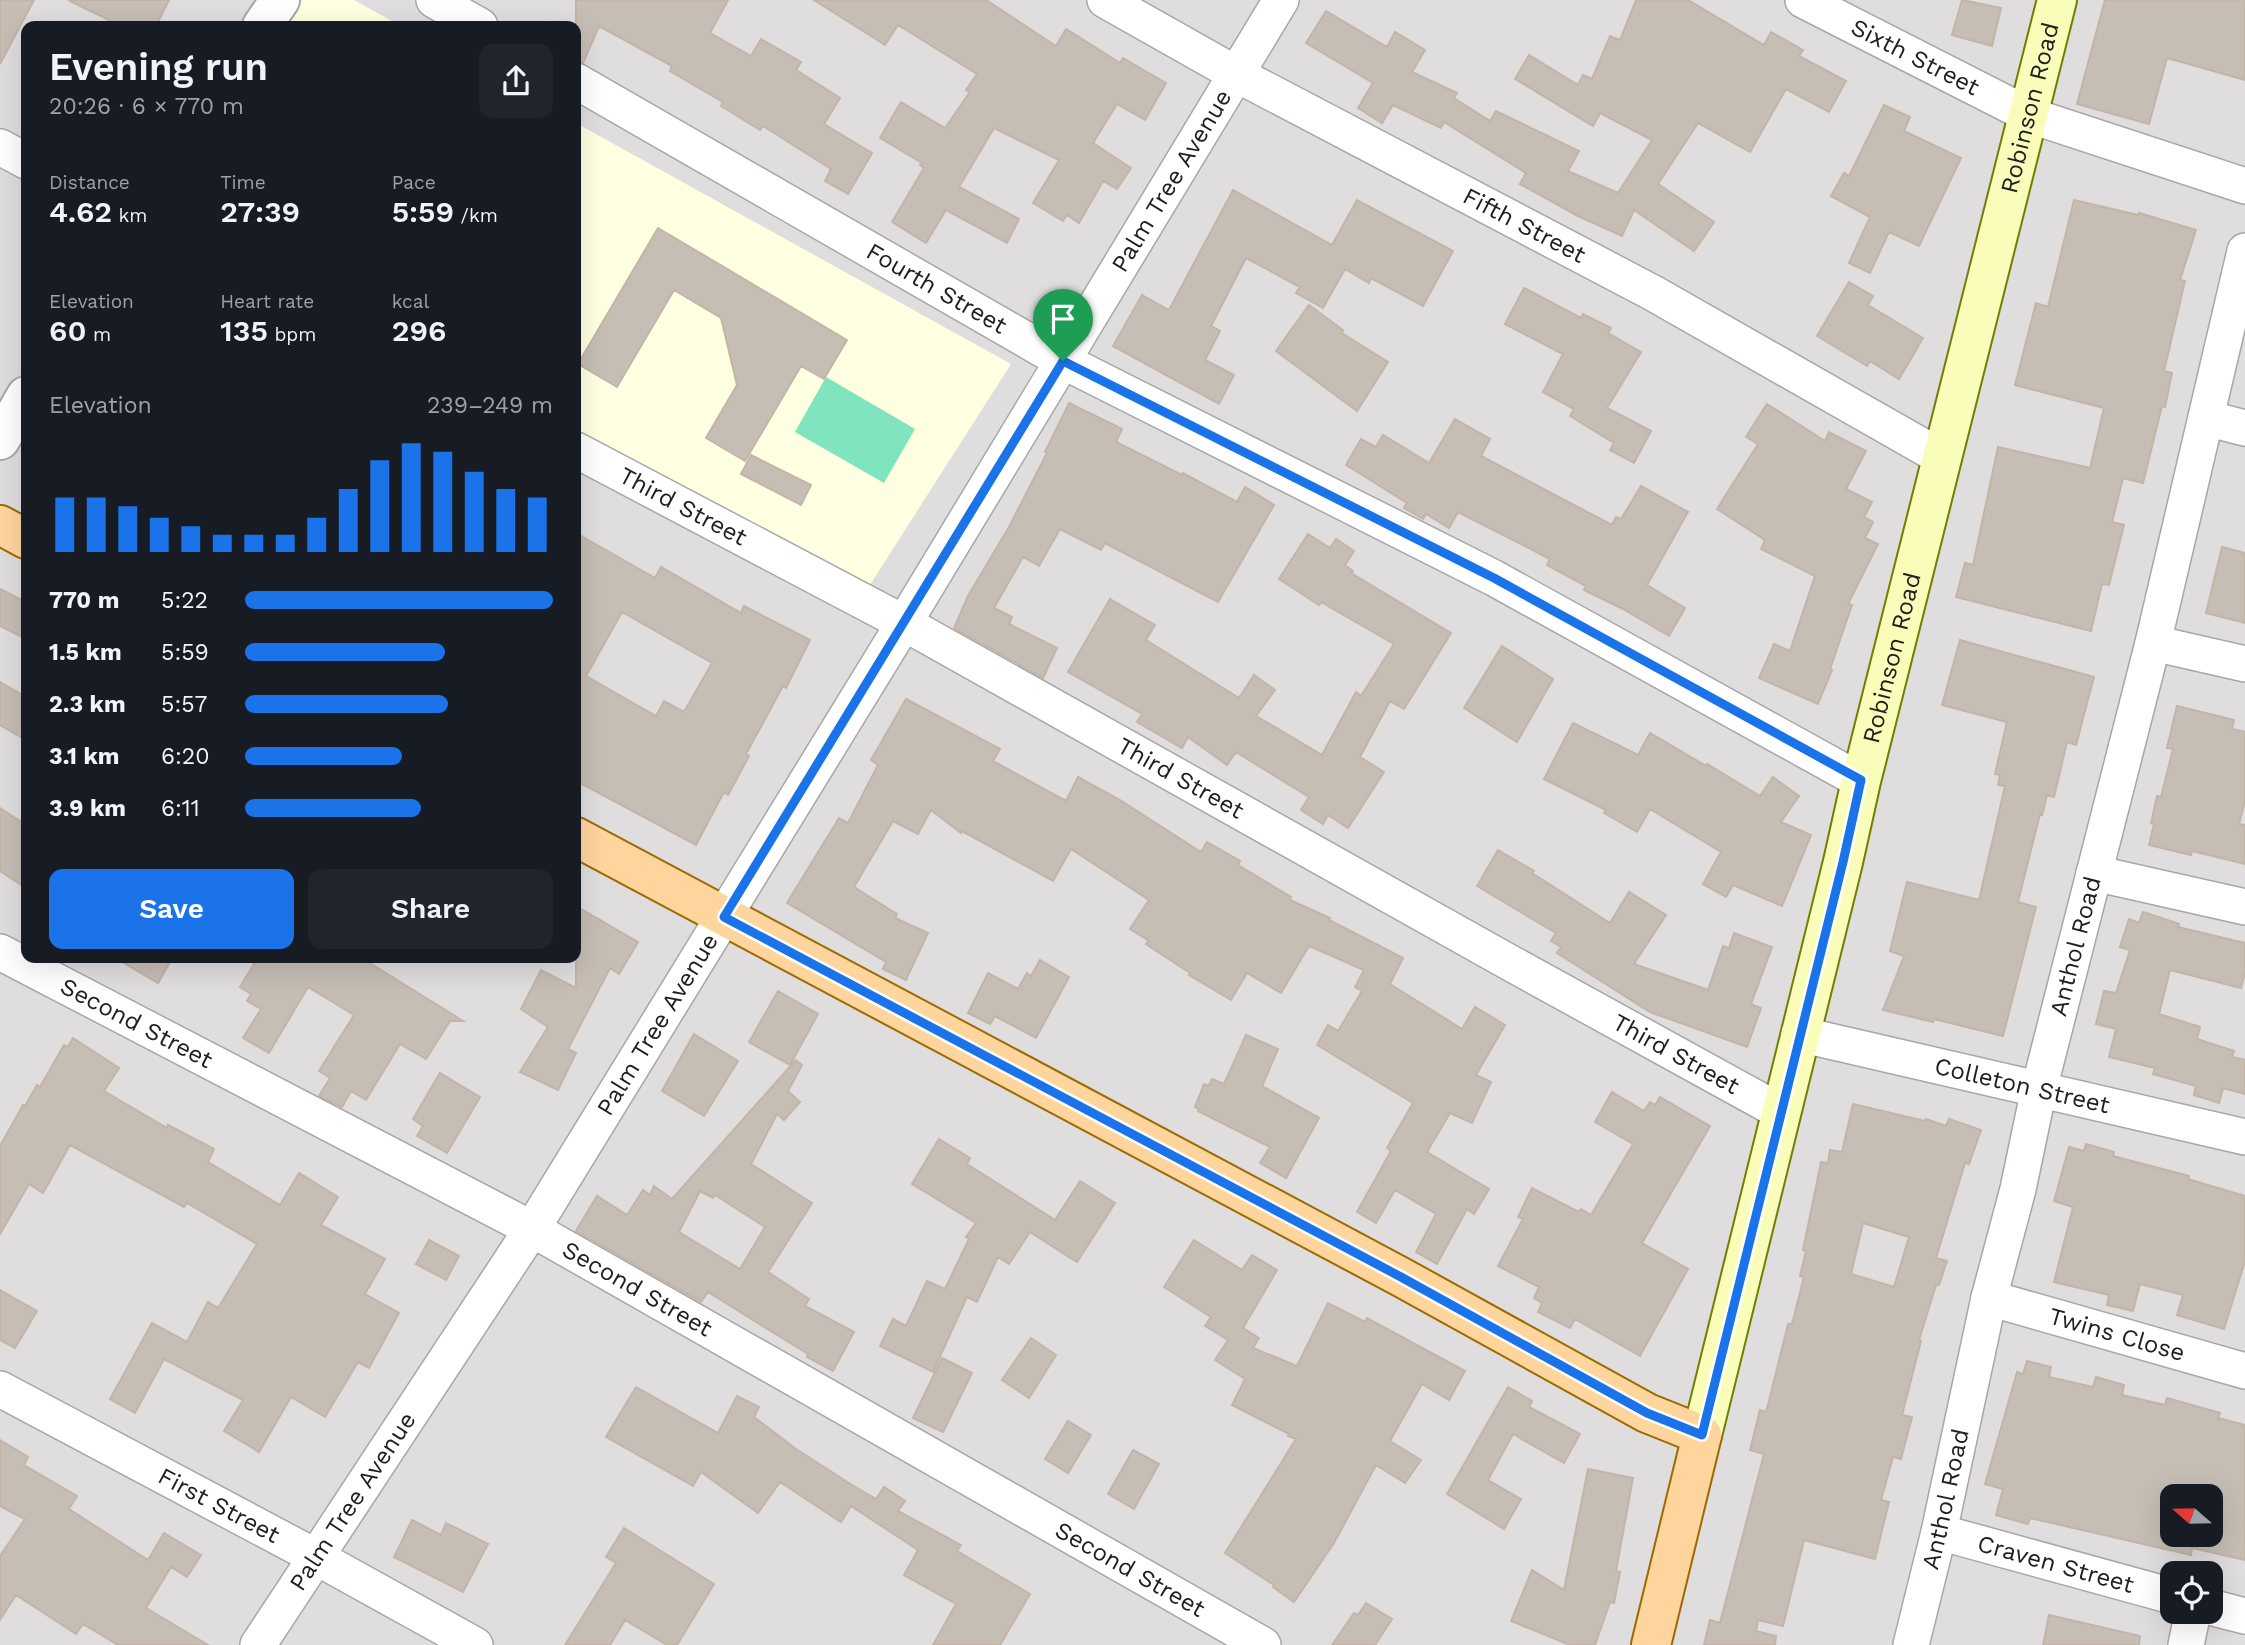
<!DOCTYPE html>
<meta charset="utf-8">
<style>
:root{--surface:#171b24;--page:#20242c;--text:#f1f3f6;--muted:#9ea1a6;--accent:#1a73e8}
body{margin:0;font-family:"Work Sans",sans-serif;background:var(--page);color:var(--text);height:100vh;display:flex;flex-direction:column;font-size:26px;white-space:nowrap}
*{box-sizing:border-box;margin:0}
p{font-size:23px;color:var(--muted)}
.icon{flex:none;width:38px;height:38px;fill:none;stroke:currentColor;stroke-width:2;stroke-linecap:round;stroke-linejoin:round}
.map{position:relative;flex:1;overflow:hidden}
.panel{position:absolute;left:21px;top:21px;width:560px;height:942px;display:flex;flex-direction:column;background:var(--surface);border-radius:14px;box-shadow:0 7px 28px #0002}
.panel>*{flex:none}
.needle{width:46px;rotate:290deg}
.controls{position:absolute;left:2160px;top:1484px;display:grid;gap:14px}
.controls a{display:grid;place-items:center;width:63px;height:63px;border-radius:14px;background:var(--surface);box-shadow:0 7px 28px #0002;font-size:35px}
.pin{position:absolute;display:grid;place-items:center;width:60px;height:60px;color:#fff;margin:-72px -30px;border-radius:50% 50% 50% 0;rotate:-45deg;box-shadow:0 0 7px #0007}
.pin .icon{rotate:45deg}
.round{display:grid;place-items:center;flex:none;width:74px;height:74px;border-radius:14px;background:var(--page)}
.overview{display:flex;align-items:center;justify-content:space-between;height:119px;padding:0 28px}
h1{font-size:38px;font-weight:600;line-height:52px}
.metrics{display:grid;grid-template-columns:repeat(3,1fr);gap:10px;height:119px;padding:7px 28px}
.metrics div{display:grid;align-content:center}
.metrics b{font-size:30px;font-weight:600}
.metrics small{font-size:19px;font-weight:400}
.metrics p{font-size:19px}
.chart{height:196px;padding:14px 28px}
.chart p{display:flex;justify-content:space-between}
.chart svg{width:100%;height:126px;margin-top:7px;stroke:var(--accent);stroke-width:6}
.action{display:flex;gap:14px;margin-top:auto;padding:14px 28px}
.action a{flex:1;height:80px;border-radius:14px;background:var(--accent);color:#fff;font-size:28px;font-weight:600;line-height:80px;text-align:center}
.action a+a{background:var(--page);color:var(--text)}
ul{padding:0 28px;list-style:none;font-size:23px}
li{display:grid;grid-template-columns:112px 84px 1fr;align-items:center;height:52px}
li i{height:18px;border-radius:9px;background:var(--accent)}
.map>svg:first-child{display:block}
.residential{fill:#dfdddd;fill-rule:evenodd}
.education{fill:#ffffe2}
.pitch{fill:#80e4be}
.building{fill:#c6bdb5;stroke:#c4b4a8;stroke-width:2;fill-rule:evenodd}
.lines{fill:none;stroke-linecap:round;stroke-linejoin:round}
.minor-casing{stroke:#a7a7a7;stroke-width:38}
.tertiary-casing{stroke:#a7a7a7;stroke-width:42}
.secondary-casing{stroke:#717f00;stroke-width:42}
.primary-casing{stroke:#9d6900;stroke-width:42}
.minor{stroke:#fff;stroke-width:35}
.tertiary{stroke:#fff;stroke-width:38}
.secondary{stroke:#fafdb9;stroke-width:38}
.primary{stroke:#ffd59e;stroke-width:38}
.route-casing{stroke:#fff;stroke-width:14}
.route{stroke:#1a73e8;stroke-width:9}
.labels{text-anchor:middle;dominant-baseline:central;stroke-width:5;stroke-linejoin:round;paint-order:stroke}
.street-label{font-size:24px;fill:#202020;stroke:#fff}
</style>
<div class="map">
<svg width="2245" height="1645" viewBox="0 0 2245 1645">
<rect width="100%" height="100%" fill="#f1eee6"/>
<path class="residential" d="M0,0h2245v1645h-2245zM26,26h550v931h-550zM2172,1496h38v39h-38zM2172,1573h38v39h-38z"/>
<path class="education" d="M302,0h52l47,26h-117z
M576,123l435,241 -143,224 -292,-158z"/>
<path class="pitch" d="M826,377l89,52 -31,54 -89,-51z"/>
<path class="building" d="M0,0h34l-34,64z
M68,0h101l-13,26h-35z
M576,0h152l-18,33 41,23 10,-17 40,23 -5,8 44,28 -16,26 48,29 -24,41 -23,-13 6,-12 -68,-43 -3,4 -39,-24 2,-4 -53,-31 2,-5 -73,-40 -16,37 -7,-2z
M814,0h172l70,46 10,-17 54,34 3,-5 43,25 -21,37 -28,-16 -24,39 38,25 -14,21 -14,-8 -24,42 -12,-8 -4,6 -30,-18 26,-43 -65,-32 -35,59 60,32 -12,24 -61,-33 -20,33 -34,-21 32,-54 -4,-3 2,-2 -42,-25 21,-36 44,26 25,-36 -4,-2 11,-16 -79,-49 -13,20z
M1636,0h52l76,45 7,-13 32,18 -4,6 47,25 -17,31 -43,-23 -36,63 -52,-29 -40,61 56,38 -20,29 -60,-41 -12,26 -44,-20 -58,-32 6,-11 -82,-51 -3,6 -48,-23 -11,18 -24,-15 15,-25 -67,-40 20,-32 61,36 8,-15 30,18 -13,22 45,21 -3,5 36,23 6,-10 83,40 -11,20 50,22 34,-53 -52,-27 -7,13 -78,-47 14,-24 49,30 5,-10 9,4 18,-43 10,4z
M1962,0l39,8 -9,38 -40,-11z
M2105,0h140v80l-78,-22 -18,66 -72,-20z
M1884,105l26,12 -6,14 57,27 -42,88 -30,-14 -19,41 -21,-10 21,-46 -39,-21 13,-23 5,3z
M1233,190l99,55 25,-45 96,51 -30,55 -52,-28 -2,5 -24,-14 -22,39 -27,-15 4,-6 -54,-29 -35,68 9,5 -15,29 29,15 -15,29 -106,-58 29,-51 27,15z
M2074,200l64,15 1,-2 57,17 -16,50 5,1 -21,90 8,2 -7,34 -3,-1 -19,77 -20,-5 -11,44 12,3 -15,60 -7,-1 -11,47 -135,-34 9,-34 8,2 25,-118 92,21 14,-60 -89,-23 21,-82 12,4z
M658,228l189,112 -23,39 -23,-13 -56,95 -39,-23 31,-53 -16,-67 -47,-28 -57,97 -39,-23z
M1849,282l24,14 -5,9 55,33 -24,41 -29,-18 -3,5 -50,-30z
M1524,288l57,30 2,-4 28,14 -3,5 33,19 -34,56 44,23 -17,32 -24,-13 4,-7 -44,-27 4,-7 -31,-17 20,-38 -58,-30z
M1309,305l34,25 -1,3 46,29 -31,49 -81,-60z
M1069,403l53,26 -6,13 66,33 1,-2 54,29 8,-15 29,18 -56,97 -113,-59 -4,7 -41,-21 -21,37 -16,-9 -29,51 18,9 -3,7 48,24 -14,30 -89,-50 14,-32 41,-69 38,-74 -2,-1z
M1767,404l58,37 4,-9 37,19 -20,38 26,13 -8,15 9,5 -8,16 13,6 -30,60 4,1 -22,64 2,1 -14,34 -59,-26 15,-34 16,7 25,-75 -54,-27 4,-9 -48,-31 41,-65 -12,-7z
M1455,419l35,20 -9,17 131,69 4,-8 5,2 20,-33 47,26 -41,73 38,23 -16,28 -46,-27 -39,-19 2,-4 -39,-21 3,-6 -92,-47 -9,16 -23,-14 -3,5 -19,-11 3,-5 -61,-38 15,-26 15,8 7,-12 46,28z
M751,455l60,30 -10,20 -60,-31z
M576,533l79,45 6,-11 80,46 3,-7 66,34 -24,48 -3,-2 -37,68 3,2 -21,39 -4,-3 -28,53 -120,-64zM622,612l90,51 -28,49 -20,-11 -8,15 -70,-40z
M1308,534l22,14 6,-9 18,12 -9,14 8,6 -2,2 100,60 -47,76 -14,-8 -30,56 24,15 -36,56 -20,-13 -5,9 -22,-14 8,-13 -73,-45 -9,13 -39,-28 -6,11 -45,-26 5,-8 -74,-42 42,-73 45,26 -9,15 93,58 15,-23 21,15 -19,26 66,39 34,-63 5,4 33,-52 -73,-42 -2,3 -40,-26z
M2222,547l23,6v70l-39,-10z
M0,589l26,13v37l-26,-13z
M1960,640l134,37 -18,68 -9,-3 -13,55 -7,-2 -5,20 -2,-1 -22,88 18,5 -33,129 -69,-17 -1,3 -50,-12 21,-54 -14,-5 17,-69 72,18 26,-114 -7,-1 2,-10 -5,-1 12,-52 -65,-17z
M1502,646l51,33 -36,63 -53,-34z
M0,682l26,15v43l-26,-15z
M906,699l94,50 -7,12 73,40 12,-24 42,23 81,52 6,-10 33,19 -2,4 53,32 -1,3 40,18 -1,2 74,38 -13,26 72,45 13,-22 30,18 -29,50 15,7 -19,41 -22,-10 -23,39 62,37 -15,25 -7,-5 -30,55 -21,-12 20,-38 -41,-24 -19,33 -19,-11 34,-61 -4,-3 26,-45 -96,-58 11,-20 10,6 24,-40 -7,-4 9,-17 -55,-24 -28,47 -34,-20 -16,27 -42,-25 1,-2 -44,-29 3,-3 -19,-12 19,-29 -78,-51 -18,32 -91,-50 -1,2 -30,-23 -13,24 -25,-13 -39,66 43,27 -2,4 33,15 -22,47 -23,-11 3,-7 -99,-59 52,-85 9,5 30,-58 -7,-5z
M2177,706l57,14 -2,9 13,3v69l-6,23 6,1v39l-53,-13 -1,4 -42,-10 5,-21 -3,-1 6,-27 4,1 12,-48 -6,-1z
M1573,723l65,32 12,-22 56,33 1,-2 53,32 13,-19 26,19 -18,26 30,13 -29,71 -49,-21 -7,12 -23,-13 18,-32 -71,-43 -13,23 -33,-19 2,-3 -62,-31z
M0,808l26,17v63l-26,-17z
M1498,850l36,21 -2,2 78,50 19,-31 37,23 -32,49 74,26 15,-44 6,2 5,-15 38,14 -21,57 10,4 -14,39 -97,-35 -93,-59 4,-6 -10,-6 5,-8 -79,-47z
M576,906l62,36 -19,32 -9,-6 -42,81 8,4 -18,37 -38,-18 28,-45 -27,-18 20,-39 35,18z
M2143,912l36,12 -1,3 67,16v29l-4,16 -71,-18 -11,44 41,13 -3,12 37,12 -2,6 13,3v34l-22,-6 -4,15 -25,-8 2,-9 -43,-12 2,-6 -46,-11 7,-28 -20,-5 8,-33 12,2 14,-43 -10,-3 9,-28 10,4z
M114,957h59l-15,26z
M258,957h102l103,64h-13l-24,38 -26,-15 -34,56 -15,-9 -9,16 -23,-11 11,-18 -11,-7 35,-56 -46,-28 -39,66 -26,-15 18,-29 -14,-8 4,-7 -11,-7z
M1040,960l29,17 -33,61 -41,-22 -5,8 -22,-11 20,-40 30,16 9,-16 4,3z
M778,991l40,23 -28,51 -41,-23z
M694,1034l44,27 -34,55 -42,-25z
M1246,1035l32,14 -16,37 57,32 -33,60 -26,-15 10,-16 -72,-36 1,-2 -4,-2 9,-23 5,2 3,-7 12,5z
M73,1038l46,30 -15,23 63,37 1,-3 46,24 -6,13 72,43 19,-32 39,24 -17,28 64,34 -20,35 34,19 -30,55 -11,-6 -33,55 -34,-20 -32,55 -35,-21 19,-31 -79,-41 -29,54 -25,-14 42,-76 35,19 21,-40 10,6 39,-64 -70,-41 -3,4 -114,-62 -27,48 -14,-9 -29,50v-88l23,-41 2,1 12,-21 3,2 24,-42 4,2z
M796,1060l6,5 -14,26 12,11 -16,18 -7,-6 -26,50 61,39 -44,69 41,27 -4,7 49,26 -21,39 -26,-14 1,-3 -100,-62 -7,10 -125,-71 21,-35 30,19 16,-25 7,5 4,-9 18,13zM700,1191l13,7 2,-3 50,32 -25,42 -61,-37z
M440,1073l40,24 -33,56 -30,-17 6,-10 -10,-7z
M1612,1092l32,19 6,-9 5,3 5,-8 50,29 -68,117 46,26 -48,87 -65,-37 -5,9 -32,-16 4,-9 -8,-5 5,-11 -41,-21 25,-47 -5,-2 14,-29 47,24 2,-3 10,6 42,-71 -38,-22z
M1853,1104l72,17 1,-2 20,7 3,-7 32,11 -12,34 -4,-1 -29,95 11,3 -8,24h-3l-17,55 2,1 -19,74 10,2 -11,42 -8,-2 -12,43 8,2 -14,57 -71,-19 -21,86 -25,-6 -2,11 20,5 -1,9h-71l6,-25 10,3 44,-169 -14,-4 10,-40 6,2 4,-15 18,-73h4l12,-47 -4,-1 6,-25 -3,-1 18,-88 7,1 2,-13 12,2zM1863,1223l46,14 -15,50 -43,-13z
M939,1139l31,19 -3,6 88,56 25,-39 35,22 -38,59 -47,-30 -21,32 -11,-7 -21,45 -10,-5 -34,75 -53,-26 13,-27 13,7 21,-45 18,8 24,-50 -3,-2 10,-14 -64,-39z
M2086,1144l28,8 -1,4 76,20 -1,3 57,17v65l-21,68 -47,-14 6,-20 -43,-11 -7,27 -26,-6 2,-10 -55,-13 19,-75 -19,-6 15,-54 15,4z
M429,1240l30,16 -13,24 -30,-16z
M1194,1240l48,30 10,-15 25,15 -34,58 16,10 -6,10 44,18 31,-63 37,19 2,-4 98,53 -16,29 -27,-16 -32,57 31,19 -16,23 -29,-18 -42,78 -40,59 -21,-15 1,-2 -49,-32 71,-114 -8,-3 1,-2 -57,-29 13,-26 -30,-19 13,-20 -23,-14 6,-9 -47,-30z
M0,1290l37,21 -22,37 -15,-8z
M1031,1338l25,17 -27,43 -27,-18z
M942,1358l30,15 -29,59 -30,-14z
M2027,1361l24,6 -2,10 44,10 3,-10 28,8 -2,10 43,10 2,-7 53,15 -2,5 27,7v135l-53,-12 -1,7 -161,-37 -2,6 -32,-9 7,-26 -18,-5 32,-112 6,2zM2172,1496h38v39h-38z
M636,1387l82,46 19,-37 22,11 -5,10 42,32 56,36 24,14 8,-12 21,14 -7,10 63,34 -4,6 73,43 -30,51h-67l23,-41 -52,-29 14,-25 -67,-44 -10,16 -61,-40 -22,31 -57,-41 -8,14 -87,-49z
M1508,1387l24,14 -3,6 51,27 -16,29 -51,-29 -25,46 33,19 -17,30 -57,-35z
M1068,1421l23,14 -23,38 -23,-14z
M0,1440l28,17 -4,8 53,31 -8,13 79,51 16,-27 37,22 -14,22 -16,-10 -25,41 62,37h-90l-35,-21 -7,10 -60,-39 -16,25v-64l25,-37 -25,-13z
M1133,1450l26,14 -25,45 -26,-15z
M1588,1469l45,9 -17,93 4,1 -6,31 -4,-1 -15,43h-25l-59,-24 21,-51 32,20z
M412,1520l29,15 5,-12 42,21 -25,48 -69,-35z
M624,1528l90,56 -37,61h-10l-42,-25 -15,25h-45l51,-82 -10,-6z
M1366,1603l26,16 -17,26h-43l22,-32 4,2z
M2049,1615l91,21 -1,9h-96z"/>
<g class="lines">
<g class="minor-casing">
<g id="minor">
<path d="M434,0l46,26"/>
<path id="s1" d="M1105,0l131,74 417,219 288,164"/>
<path id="s2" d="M1803,0l226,115 216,71"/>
<path id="s3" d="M576,81l487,280 431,217 367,203"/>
<path d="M0,147l26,14"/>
<path d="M2206,418l39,10"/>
<path id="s4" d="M576,450l328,173 601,337 276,152"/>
<path d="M2153,643l92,21"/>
<path d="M2094,873l151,34"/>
<path id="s5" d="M0,952l532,277 731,416"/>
<path id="s6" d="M1799,1034l446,103"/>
<path id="s7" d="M1989,1298l256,73"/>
<path id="s8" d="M0,1389l316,168 159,88"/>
<path id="s9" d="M1939,1532l233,64"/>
<path d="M2210,1607l35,9"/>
<path id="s10" d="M258,1645l274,-416 372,-606 377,-623"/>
<path id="s11" d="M1911,1645l28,-113 50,-234 29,-109 21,-100 114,-446 92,-392"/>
<path d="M2186,1645l7,-33"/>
</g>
</g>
<g class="tertiary-casing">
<path id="tertiary" d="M262,26l18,-26
M0,440l26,-44"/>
</g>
<g class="secondary-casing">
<g id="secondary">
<path id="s12" d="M1702,1435l141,-573 18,-81 196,-781"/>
</g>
</g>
<g class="primary-casing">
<path id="primary" d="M0,525l26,14
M576,837l825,440 246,136 55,22 -51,210"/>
</g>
<use href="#minor" class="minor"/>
<use href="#tertiary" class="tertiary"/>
<use href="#secondary" class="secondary"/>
<use href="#primary" class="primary"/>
</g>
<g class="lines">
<g class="route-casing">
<path id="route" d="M1063,361l431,217 367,202 -18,82 -141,573 -55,-22 -246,-136 -677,-360z"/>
</g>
<use href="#route" class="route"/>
</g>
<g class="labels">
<g class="street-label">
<text stroke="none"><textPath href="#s2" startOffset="126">Sixth Street</textPath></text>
<text stroke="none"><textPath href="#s12" startOffset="1367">Robinson Road</textPath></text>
<text stroke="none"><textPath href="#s10" startOffset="1726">Palm Tree Avenue</textPath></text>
<text stroke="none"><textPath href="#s1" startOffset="476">Fifth Street</textPath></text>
<text stroke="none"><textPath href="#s3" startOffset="416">Fourth Street</textPath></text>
<text stroke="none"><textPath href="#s4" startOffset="121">Third Street</textPath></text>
<text stroke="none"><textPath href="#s12" startOffset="800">Robinson Road</textPath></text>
<text stroke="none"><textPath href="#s4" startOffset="688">Third Street</textPath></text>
<text stroke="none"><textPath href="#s11" startOffset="718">Anthol Road</textPath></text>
<text stroke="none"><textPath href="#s5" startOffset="154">Second Street</textPath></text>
<text stroke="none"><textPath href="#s10" startOffset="738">Palm Tree Avenue</textPath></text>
<text stroke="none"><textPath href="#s4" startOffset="1255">Third Street</textPath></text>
<text stroke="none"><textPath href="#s6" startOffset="229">Colleton Street</textPath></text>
<text stroke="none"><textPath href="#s5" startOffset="721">Second Street</textPath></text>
<text stroke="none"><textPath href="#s7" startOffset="133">Twins Close</textPath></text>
<text stroke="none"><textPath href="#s11" startOffset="150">Anthol Road</textPath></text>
<text stroke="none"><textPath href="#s10" startOffset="172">Palm Tree Avenue</textPath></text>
<text stroke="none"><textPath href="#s8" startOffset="248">First Street</textPath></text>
<text stroke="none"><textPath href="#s9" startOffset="121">Craven Street</textPath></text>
<text stroke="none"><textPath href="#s5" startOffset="1288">Second Street</textPath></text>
</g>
</g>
</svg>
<div class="controls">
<a><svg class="needle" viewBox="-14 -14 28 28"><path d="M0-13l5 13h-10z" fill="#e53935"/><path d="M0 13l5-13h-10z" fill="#9ea1a6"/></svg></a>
<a><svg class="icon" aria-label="locate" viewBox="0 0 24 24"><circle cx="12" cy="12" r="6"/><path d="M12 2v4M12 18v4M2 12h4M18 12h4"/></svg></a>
</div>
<div class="pin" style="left:1063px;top:361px;background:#1e9e55"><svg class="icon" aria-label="arrive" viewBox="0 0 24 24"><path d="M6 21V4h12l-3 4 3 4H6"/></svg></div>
<section class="panel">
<div class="overview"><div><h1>Evening run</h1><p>20:26 · 6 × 770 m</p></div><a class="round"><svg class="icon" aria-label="share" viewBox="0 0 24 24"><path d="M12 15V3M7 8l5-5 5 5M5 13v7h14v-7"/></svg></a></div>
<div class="metrics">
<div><p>Distance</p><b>4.62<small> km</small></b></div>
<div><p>Time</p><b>27:39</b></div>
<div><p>Pace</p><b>5:59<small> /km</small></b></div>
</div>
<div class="metrics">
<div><p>Elevation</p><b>60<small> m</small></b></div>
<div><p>Heart rate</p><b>135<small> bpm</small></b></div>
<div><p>kcal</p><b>296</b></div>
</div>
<div class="chart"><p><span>Elevation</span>239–249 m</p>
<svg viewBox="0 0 160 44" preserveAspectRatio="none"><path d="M5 44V25M15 44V25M25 44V28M35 44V32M45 44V35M55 44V38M65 44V38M75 44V38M85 44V32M95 44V22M105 44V12M115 44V6M125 44V9M135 44V16M145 44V22M155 44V25"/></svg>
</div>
<ul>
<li><b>770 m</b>5:22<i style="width:100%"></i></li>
<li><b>1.5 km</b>5:59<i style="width:65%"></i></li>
<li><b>2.3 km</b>5:57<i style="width:66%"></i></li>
<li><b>3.1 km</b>6:20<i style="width:51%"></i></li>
<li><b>3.9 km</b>6:11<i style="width:57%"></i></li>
</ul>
<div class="action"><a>Save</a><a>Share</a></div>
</section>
</div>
